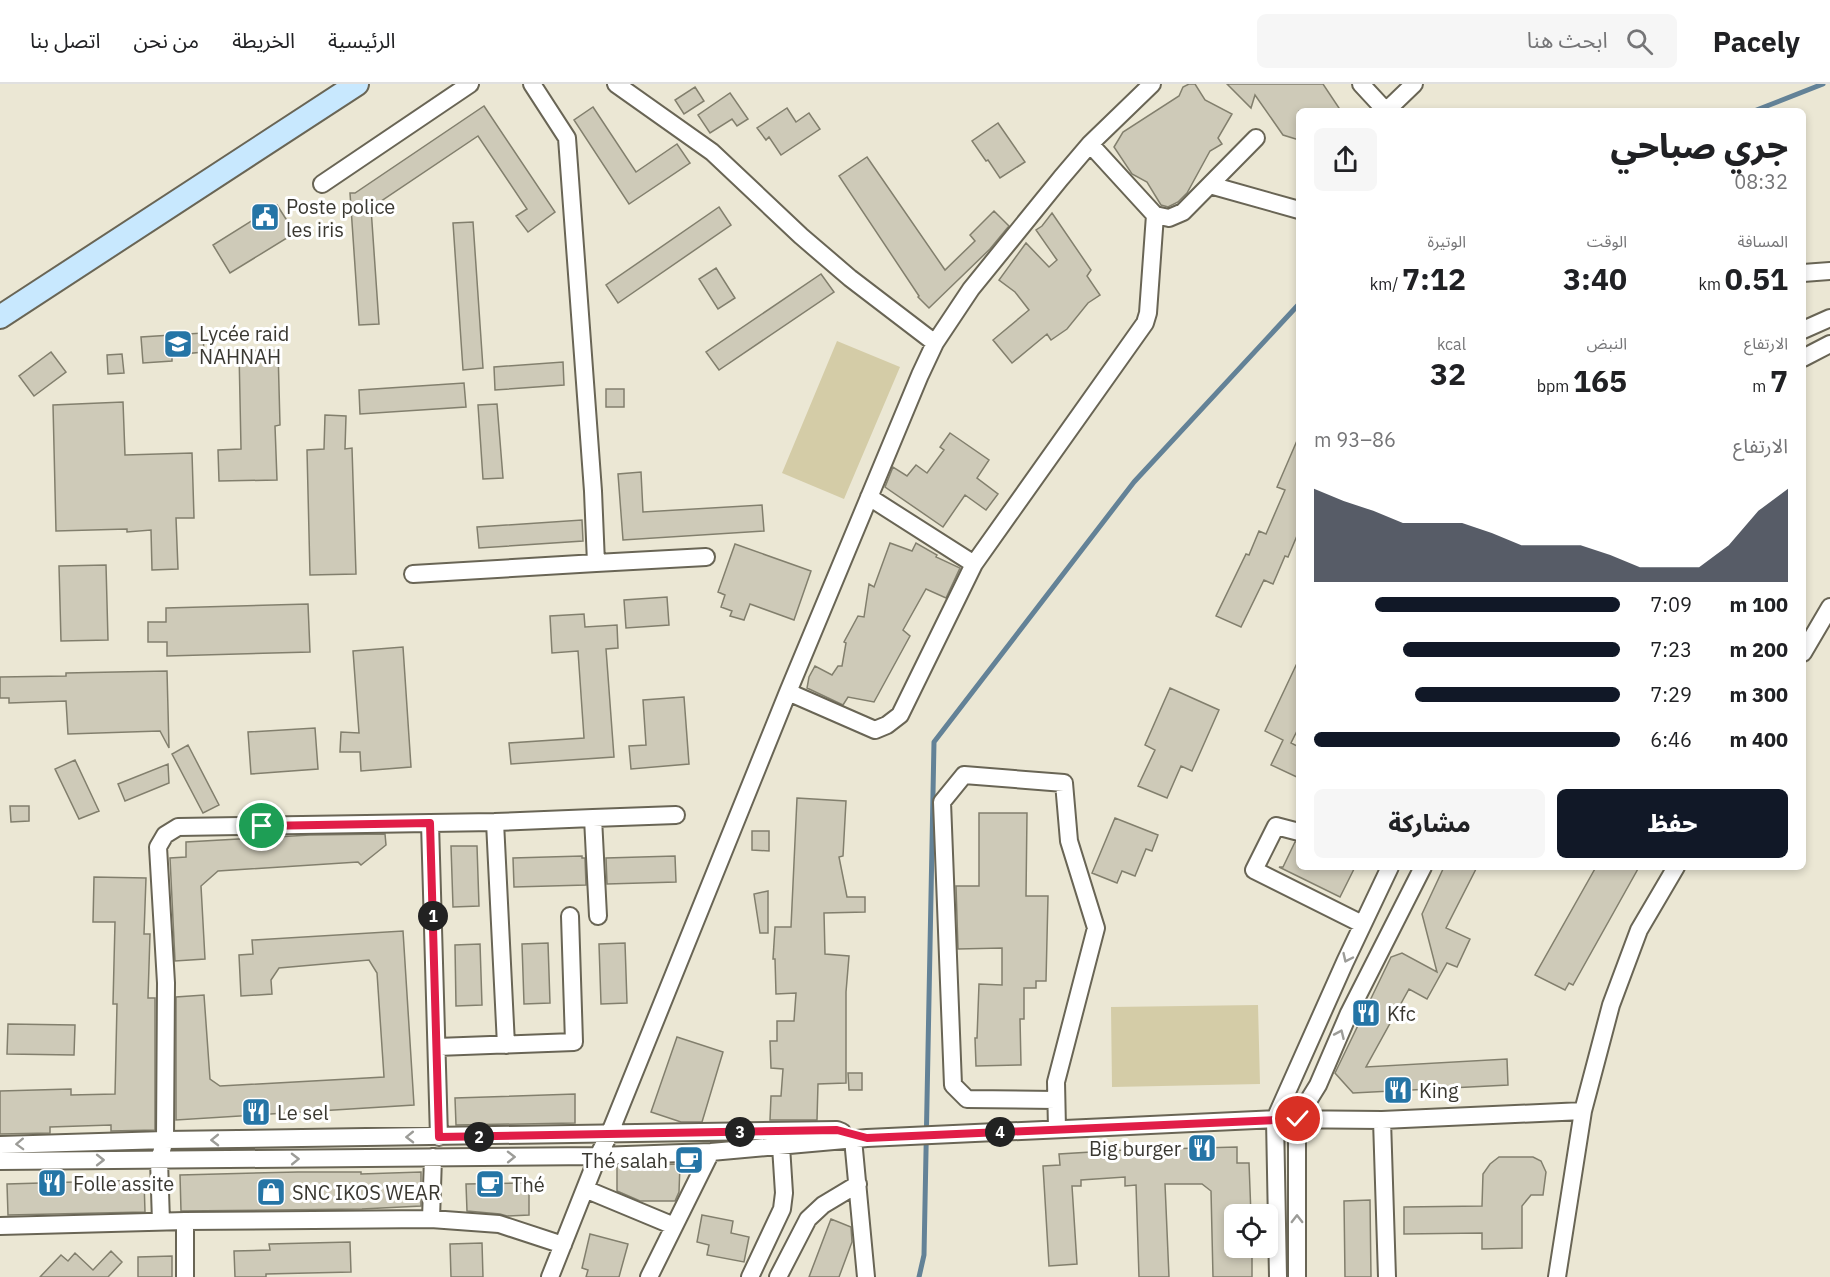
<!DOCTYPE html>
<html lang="ar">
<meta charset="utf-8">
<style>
:root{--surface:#fff;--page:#f6f6f6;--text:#202124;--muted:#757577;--line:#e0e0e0;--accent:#111827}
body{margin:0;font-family:"IBM Plex Sans","Noto Sans Arabic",sans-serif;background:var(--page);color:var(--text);direction:rtl;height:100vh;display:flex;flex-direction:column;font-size:22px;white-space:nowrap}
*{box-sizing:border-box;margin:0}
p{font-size:20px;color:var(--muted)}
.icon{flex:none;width:33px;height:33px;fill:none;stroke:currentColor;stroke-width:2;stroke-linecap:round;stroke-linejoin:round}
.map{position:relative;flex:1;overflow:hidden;direction:ltr}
.details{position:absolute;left:1296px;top:24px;width:510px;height:762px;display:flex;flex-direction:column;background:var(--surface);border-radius:9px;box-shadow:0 3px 9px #0003;direction:rtl}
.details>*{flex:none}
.controls{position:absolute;left:1224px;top:1120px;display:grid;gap:12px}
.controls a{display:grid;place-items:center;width:54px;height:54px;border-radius:9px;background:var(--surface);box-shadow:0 3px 9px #0003;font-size:30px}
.pin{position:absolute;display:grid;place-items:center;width:51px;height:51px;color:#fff;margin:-26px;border:3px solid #fff;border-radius:50%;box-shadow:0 2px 6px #0007}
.km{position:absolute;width:30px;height:30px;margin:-15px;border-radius:50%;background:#222;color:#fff;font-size:16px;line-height:30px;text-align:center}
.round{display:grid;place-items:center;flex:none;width:63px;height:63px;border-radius:9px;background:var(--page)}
.headline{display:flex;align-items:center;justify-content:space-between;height:102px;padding:0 18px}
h1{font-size:33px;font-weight:800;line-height:45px}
.metrics{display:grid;grid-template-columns:repeat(3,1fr);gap:9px;height:102px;padding:6px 18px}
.metrics div{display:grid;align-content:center}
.metrics b{font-size:30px;font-weight:800}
.metrics small{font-size:16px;font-weight:400}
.metrics p{font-size:16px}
.chart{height:168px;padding:12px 18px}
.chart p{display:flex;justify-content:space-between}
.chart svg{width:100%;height:108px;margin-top:6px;fill:var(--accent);opacity:.7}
.cta{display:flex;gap:12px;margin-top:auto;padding:12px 18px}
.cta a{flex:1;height:69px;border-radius:9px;background:var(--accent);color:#fff;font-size:24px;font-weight:800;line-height:69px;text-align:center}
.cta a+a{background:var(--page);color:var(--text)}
ul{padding:0 18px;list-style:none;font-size:20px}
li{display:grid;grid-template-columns:96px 72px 1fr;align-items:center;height:45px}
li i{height:15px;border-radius:8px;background:var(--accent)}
header{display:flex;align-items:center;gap:36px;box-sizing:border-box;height:84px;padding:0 30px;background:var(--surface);border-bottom:2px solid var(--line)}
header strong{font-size:28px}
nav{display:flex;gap:33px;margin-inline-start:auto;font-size:21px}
.search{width:420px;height:54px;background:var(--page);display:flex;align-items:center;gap:15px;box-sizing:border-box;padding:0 21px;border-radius:9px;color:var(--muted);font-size:22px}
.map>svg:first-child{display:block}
.green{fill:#d4cca7}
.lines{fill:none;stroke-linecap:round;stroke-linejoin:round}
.stream{stroke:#638297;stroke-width:5}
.building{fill:#cecab8;stroke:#827f6d;stroke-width:1.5}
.street-casing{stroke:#696555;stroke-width:20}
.secondary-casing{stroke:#696555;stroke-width:26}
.street{stroke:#fff;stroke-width:16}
.secondary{stroke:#c8e8fe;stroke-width:22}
.oneway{stroke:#9c9c98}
.route-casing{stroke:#fff;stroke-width:12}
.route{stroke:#e11d48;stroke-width:8}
.labels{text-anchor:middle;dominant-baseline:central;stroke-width:6;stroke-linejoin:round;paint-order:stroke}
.poi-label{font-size:20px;fill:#3a3831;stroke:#fff;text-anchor:start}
</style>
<header>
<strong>Pacely</strong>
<div class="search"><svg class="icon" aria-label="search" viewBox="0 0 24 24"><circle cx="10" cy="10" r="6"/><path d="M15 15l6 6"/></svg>ابحث هنا</div>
<nav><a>الرئيسية</a><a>الخريطة</a><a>من نحن</a><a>اتصل بنا</a></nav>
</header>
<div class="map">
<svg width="1830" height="1193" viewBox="0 0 1830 1193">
<rect width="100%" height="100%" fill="#ebe7d4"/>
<path class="green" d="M837,257l63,26 -56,132 -62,-26z
M1258,921l2,79 -148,3 -1,-80z"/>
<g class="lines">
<path class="stream" d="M1754,27l69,-27
M919,1193l5,-22 10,-513 200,-260 165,-178"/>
</g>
<path class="building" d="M1189,0h6l10,16 27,14 -14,24 4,6 -12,7 -23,42 -9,9 -10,5 -7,-2 -14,-23 -15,-8 -18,-27 9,-15 56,-36 4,-9z
M1227,0h96l18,27h-42v29l-16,-5 -28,-40 -4,13z
M695,3l9,14 -20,13 -9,-14z
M730,9l18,26 -11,7 -5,-7 -22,14 -12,-18z
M484,22l71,106 -27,20 -12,-16 11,-7 -49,-73 -107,72 8,116 -20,1 -9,-132h5z
M593,23l43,65 41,-28 13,19 -61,41 -55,-84z
M787,24l9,14 13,-9 11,16 -39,26 -12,-18 -3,3 -9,-12z
M998,39l27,39 -25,16 -12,-18 -2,1 -14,-20z
M867,73l78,113 30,-29 -5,-6 24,-24 15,15 -19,23 -61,59 -11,-11 1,-1 -80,-120z
M277,121l18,28 -65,40 -17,-28z
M719,123l12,18 -113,78 -12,-18z
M1052,129l39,57 -4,6 13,19 -12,8 -21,26 -16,11 -4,-6 -35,29 -19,-23 36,-30 -14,-18 -16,-12 27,-37 23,24 8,-7 -21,-30 6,-4z
M473,138l10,146 -20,2 -10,-147z
M716,184l19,30 -17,11 -19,-30z
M821,190l13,18 -115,78 -13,-18z
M203,249l1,19 -32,3v6l-29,2 -2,-26z
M278,266l2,75 -5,1 2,54 -58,1 -1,-31 23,-1 -2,-98z
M51,268l15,20 -32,24 -15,-20z
M122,270l2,19 -16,1 -1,-19z
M563,278l1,23 -69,5 -1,-23z
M464,299l2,24 -106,7 -1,-24z
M606,305h18v18h-18z
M123,318l2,53 67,-2 2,65h-18l2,51 -26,1 -1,-40 -24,2v-3l-71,2 -3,-126z
M497,320l6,74 -20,1 -5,-74z
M325,331l21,1 -1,33 7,-1 4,126 -46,1 -3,-125 17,-1z
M950,349l39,27 -12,18 21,16 -12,16 -21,-15 -22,32 -58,-40 8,-20 14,9 9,-11 11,8 17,-23 -4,-3z
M1299,352v95l-11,26 -3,-1 -12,28 -9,-4 -23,47 -25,-11 30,-62 3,1 10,-24 7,3 19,-44 -8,-3z
M641,388l2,40 119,-7 2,26 -141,9 -5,-66z
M582,436l1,21 -104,7 -2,-21z
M890,459l22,8 4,-8 21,12 -1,2 24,11 -14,30 -20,-9 -23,41 7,6 -36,66 -26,-5 -5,8 -36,-17 2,-11 6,-11 17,9 6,-9h4l4,-23 -2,-1 14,-26 6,1 5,-33 5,3z
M735,460l76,27 -17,49 -44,-16 -6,16 -14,-4 2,-5 -11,-4 4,-12 -7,-3z
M106,481l2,75 -47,1 -2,-75z
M667,513l2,28 -43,3 -2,-28z
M308,520l2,48 -143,4v-14h-19v-20h18v-14z
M584,530l1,13 32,-2 1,23 -12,1 8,108 -103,7 -2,-21 75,-5 -6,-87 -26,2 -2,-37z
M403,563l8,120 -50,4 -1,-19h-20l1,-20 18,1 -6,-82z
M1299,575v68l-8,16 8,4v31l-28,-13 12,-25 -18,-9z
M167,587l2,77 -9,-17 -92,3 -2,-33 -57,2v-5h-9v-21l66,-1v-3z
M1170,604l49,22 -27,61 -11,-5 -14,32 -29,-12 17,-36 -10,-5z
M684,613l5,67 -58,5 -2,-23 17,-1 -3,-45z
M315,644l3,41 -67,5 -3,-42z
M188,661l31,60 -16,8 -31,-59z
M75,676l24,51 -20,8 -24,-50z
M168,680l1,19 -44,18 -7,-17z
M797,714l49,3 -3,55 -4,1 8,40h18v15l-41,1 1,41 24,2 -3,36v91l-28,1 -1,36h-47l1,-24h10l2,-27 -12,-1 -1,-27h7v-20h17l2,-28 -20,1 -1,-35h-2l2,-32h16z
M10,722h19v15l-18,1z
M979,729h48l-1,83h22l-2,85h-10v7h-12v31h-4l1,46 -45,1 -1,-28h2l2,-54 23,1v-37l-44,1 -2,-63h23z
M1115,734l43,17 -6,16 -6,-2 -11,27 -13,-5 -5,12 -25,-10z
M752,747h17v20l-17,-1z
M385,750l1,11 -25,20 -3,-3 -140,9 -17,15 4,73 -30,2 -5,-103 16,-1v-15l124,-7z
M1295,758h4v25h56l-15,30 -61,-30h4z
M451,762h26l2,60 -26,1z
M582,772v2h3l1,27 -72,2 -1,-29z
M675,772l1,26 -69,2 -1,-26z
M1444,783h33l-31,61 24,11 -13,28 -10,-4 -20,36 -18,-10 -43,78 141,-8 1,26 -155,8 -18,-20 56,-116 11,-4 35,19 -15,-58z
M1596,783h43l-66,118 -4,-2 -4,7 -30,-15z
M94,793l52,1 -2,56h6l-2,64h7v132l-44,1v-6l-61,2v6l-50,1v-43l71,-2v6l44,-1 2,-90h-4l2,-82h-22z
M768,807v42h-8l-6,-39z
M403,847l11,174 -238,15v-123l28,-2 6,84 10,7 164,-9 -7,-104 -8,-13 -90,8 -8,12 1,14 -31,2 -2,-41 14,-1 -1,-14z
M548,859l2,60 -26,1 -2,-60z
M625,859l2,60 -26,1 -2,-60z
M480,860l2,61 -26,1 -1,-61z
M8,940l67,1 -1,30 -67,-1z
M677,953l46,15 -21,70h-21l-30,-10z
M848,989h14v17h-13z
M575,1010v29l-119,2 -1,-27z
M1237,1063v16h12l2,52h-17v33h18v29h-39l-2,-86 -9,-7h-37l4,93h-30l-3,-92 -11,1v-9l-44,3v6h-9l5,78 -28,2 -6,-100 17,-1 -1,-11 65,-4z
M1499,1073h34l8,4 5,11 -3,23h-12l-9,11v42l-40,1v-16l-78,1v-27l78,-1 1,-32 7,-10z
M680,1080l-1,28 -4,9h-35l-23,-10v-25z
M298,1088h63v2l60,-2v34l-59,3 -181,2 -1,-36z
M144,1096l1,32 -137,3 -1,-31z
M529,1099v32l-22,1 -7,-2 -33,-3 -1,-27z
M1370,1116l1,77h-26l-1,-76z
M702,1131l31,6 -2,12 18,4 -5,25 -37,-7 2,-10 -12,-3z
M831,1135l20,8 1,15 -13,35h-30z
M590,1150l38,10 -9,33h-33l2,-7 -6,-2z
M350,1158l1,30 -85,2v3h-31l-1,-26 36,-1 -1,-6z
M482,1159l1,34h-32l-1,-33z
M111,1167l11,11 -14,15h-68l21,-22 7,6 7,-8 18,17z
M172,1172v21h-34v-20z"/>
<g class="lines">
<g class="street-casing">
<path id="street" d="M616,0l96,68 89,84 49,42 85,65
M1361,0l25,27 28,-27
M1090,60l65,71 14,3 14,-6 73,-74
M322,100l148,-100
M1210,101l89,25
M1803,189l27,-2
M1803,246l27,-12
M1803,274l27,-14
M869,413l105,67
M596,479l110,-6
M413,490l183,-11 -3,-72 -26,-353 -35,-54
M1803,569l27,-46
M788,608l87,38 12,-5 13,-10 74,-151 171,-241 3,-10 7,-98
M593,734l83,-3
M495,738l11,223
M430,739l65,-1 98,-4 5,98
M1299,748l-23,-6 -22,44 108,54
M437,963l137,-5 -4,-126
M1056,1016l-89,-1 -14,-14 -11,-283 22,-27 100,8 5,58 27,87 -40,154 1,47
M1382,1036l5,157
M853,1055l13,138
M0,1061l165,-5 672,-10 5,2
M0,1077l598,-5 113,-4 156,-14 241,-11 167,-8 107,1 201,-9
M585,1105l89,37
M431,1135l2,-62
M185,1137v56
M161,1138l-2,-62 6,-20 1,-157 -8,-136 7,-12 13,-8 252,-4 9,314
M0,1142l185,-5 246,-2 68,5 64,21
M550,1193l48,-121 11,-21 179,-443 132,-317 15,-32 36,-54 90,-111 29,-34 62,-60
M649,1193l62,-125
M750,1193l32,-68 2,-16 -3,-47
M778,1193l30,-58 15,-14 35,-21
M1278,1193l-3,-158 70,-157 45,-95
M1297,1193v-158l21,-34 31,-72 74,-146
M1557,1193l26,-166 28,-106 28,-75 37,-63"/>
</g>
<g class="secondary-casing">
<path id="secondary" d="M0,233l357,-233"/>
</g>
<use href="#street" class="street"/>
<use href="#secondary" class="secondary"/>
</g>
<defs><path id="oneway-chevron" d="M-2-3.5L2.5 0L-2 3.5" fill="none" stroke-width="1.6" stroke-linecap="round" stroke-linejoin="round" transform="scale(1.5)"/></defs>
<g class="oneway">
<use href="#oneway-chevron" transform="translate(1347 874) rotate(115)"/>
<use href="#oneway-chevron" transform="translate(1340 950) rotate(-66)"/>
<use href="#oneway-chevron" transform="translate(410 1053) rotate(179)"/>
<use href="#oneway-chevron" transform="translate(215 1056) rotate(179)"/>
<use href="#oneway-chevron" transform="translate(20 1060) rotate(178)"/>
<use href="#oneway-chevron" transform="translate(511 1073) rotate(-1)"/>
<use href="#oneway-chevron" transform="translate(295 1075) rotate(-1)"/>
<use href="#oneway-chevron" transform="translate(100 1076)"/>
<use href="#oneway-chevron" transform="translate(1297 1135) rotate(-90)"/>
</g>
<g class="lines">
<g class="route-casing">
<path id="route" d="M262,742l168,-3 9,314 398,-7 30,8 431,-19"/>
</g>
<use href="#route" class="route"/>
</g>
<defs>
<g id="civic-square" transform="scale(1.5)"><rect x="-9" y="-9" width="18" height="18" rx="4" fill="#2575a6" stroke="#fff"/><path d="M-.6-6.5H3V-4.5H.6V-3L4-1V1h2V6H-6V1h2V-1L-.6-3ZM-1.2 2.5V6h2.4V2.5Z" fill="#fff"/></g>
<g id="school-square" transform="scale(1.5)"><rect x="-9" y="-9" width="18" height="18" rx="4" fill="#2575a6" stroke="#fff"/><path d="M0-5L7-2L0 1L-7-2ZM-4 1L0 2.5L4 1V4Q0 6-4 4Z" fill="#fff"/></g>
<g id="restaurant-square" transform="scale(1.5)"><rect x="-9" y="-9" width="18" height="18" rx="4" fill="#2575a6" stroke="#fff"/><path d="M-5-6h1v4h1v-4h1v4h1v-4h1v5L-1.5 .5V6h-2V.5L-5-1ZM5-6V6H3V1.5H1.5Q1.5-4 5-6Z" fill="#fff"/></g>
<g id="cafe-square" transform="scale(1.5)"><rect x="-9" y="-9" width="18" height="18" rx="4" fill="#2575a6" stroke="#fff"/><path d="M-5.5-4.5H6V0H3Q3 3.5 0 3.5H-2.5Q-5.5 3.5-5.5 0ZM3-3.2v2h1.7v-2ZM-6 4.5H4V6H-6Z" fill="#fff"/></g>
<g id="shop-square" transform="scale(1.5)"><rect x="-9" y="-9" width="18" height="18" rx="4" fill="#2575a6" stroke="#fff"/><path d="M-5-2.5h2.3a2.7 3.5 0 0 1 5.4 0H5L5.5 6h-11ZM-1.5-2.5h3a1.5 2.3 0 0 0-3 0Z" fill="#fff"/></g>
</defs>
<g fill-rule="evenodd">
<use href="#civic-square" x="265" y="133"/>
<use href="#school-square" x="178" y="260"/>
<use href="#restaurant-square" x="1366" y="929"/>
<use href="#restaurant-square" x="1398" y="1006"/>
<use href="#restaurant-square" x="256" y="1028"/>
<use href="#restaurant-square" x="1202" y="1064"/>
<use href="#cafe-square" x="689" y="1076"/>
<use href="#restaurant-square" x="52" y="1099"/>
<use href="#cafe-square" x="490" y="1100"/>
<use href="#shop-square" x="271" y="1108"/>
</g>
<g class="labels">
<g class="poi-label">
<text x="286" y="122">Poste police<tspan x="286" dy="23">les iris</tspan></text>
<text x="199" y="249">Lycée raid<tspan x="199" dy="23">NAHNAH</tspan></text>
<text x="1387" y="929">Kfc</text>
<text x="1419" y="1006">King</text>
<text x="277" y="1028">Le sel</text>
<text x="1181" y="1064" text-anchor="end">Big burger</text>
<text x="668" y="1076" text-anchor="end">Thé salah</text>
<text x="73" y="1099">Folle assite</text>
<text x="511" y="1100">Thé</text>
<text x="292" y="1108">SNC IKOS WEAR</text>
</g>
</g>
</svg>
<div class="controls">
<a><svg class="icon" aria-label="locate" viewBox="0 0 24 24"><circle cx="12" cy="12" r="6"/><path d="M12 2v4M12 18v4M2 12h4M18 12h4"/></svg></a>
</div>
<div class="pin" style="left:262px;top:742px;background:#1e9e55"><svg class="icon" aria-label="arrive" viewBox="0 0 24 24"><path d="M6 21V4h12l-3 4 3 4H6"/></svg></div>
<div class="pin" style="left:1298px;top:1035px;background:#d93025"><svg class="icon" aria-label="check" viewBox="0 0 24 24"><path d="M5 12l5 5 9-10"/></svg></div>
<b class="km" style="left:433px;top:832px">1</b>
<b class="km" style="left:479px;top:1053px">2</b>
<b class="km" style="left:740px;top:1048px">3</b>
<b class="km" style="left:1000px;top:1048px">4</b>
<section class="details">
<div class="headline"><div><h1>جري صباحي</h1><p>08:32</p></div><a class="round"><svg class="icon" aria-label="share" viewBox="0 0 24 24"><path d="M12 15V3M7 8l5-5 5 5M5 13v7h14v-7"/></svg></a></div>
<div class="metrics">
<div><p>المسافة</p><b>0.51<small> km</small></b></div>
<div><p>الوقت</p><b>3:40</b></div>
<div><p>الوتيرة</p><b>7:12<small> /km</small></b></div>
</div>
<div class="metrics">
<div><p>الارتفاع</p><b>7<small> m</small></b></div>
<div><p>النبض</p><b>165<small> bpm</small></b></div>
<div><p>kcal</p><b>32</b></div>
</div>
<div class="chart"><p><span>الارتفاع</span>86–93 m</p>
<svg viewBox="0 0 160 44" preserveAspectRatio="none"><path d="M0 44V6L10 11L20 15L30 20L40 20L50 20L60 24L70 29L80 29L90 29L100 33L110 38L120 38L130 38L140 29L150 15L160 6V44z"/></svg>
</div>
<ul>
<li><b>100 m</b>7:09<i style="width:80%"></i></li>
<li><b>200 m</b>7:23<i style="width:71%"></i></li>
<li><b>300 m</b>7:29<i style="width:67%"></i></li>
<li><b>400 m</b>6:46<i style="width:100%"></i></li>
</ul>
<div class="cta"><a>حفظ</a><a>مشاركة</a></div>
</section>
</div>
